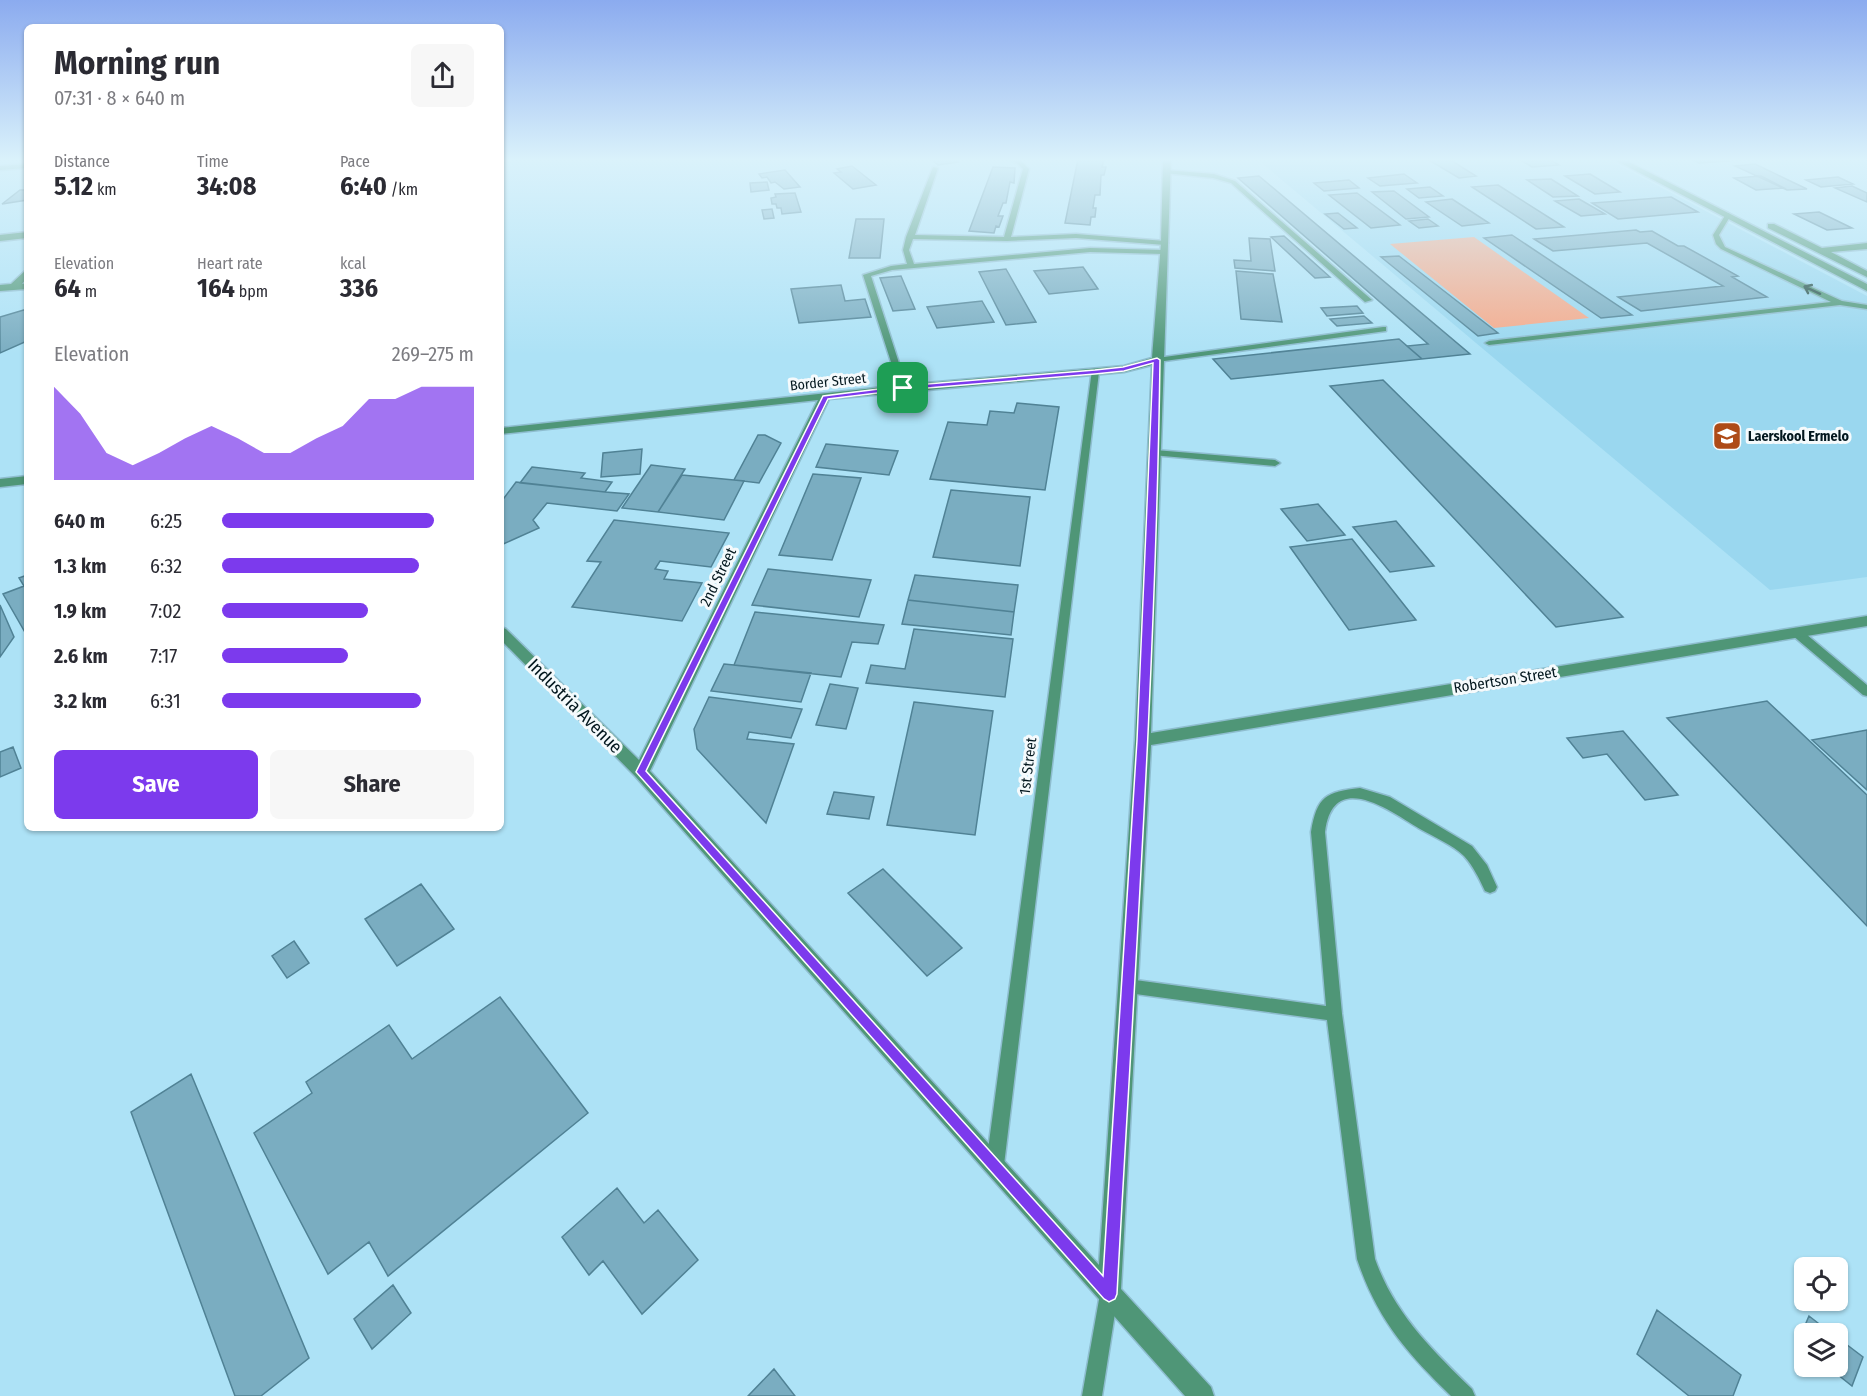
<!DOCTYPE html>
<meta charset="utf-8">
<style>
:root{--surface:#fff;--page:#f7f7f7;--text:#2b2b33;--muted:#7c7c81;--accent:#7c3aed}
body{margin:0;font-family:"Fira Sans Condensed",sans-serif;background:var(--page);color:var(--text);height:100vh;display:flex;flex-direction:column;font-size:22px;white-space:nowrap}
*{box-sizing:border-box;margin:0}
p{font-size:20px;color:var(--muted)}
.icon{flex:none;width:33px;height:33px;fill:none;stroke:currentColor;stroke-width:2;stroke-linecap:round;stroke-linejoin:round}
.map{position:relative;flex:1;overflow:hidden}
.side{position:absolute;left:24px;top:24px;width:480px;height:807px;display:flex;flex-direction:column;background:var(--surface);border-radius:9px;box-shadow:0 2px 4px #0004}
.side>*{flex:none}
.controls{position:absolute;left:1794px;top:1257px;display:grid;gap:12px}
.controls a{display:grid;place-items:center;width:54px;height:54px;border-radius:9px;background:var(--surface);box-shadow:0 2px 4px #0004;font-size:30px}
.pin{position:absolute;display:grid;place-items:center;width:51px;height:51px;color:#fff;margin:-26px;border-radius:12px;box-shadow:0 3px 9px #0006}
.round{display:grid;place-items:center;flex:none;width:63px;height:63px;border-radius:9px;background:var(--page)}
.head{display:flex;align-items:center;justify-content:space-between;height:102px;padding:0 30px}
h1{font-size:33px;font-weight:700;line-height:45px}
.stats{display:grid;grid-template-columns:repeat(3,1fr);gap:9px;height:102px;padding:6px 30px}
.stats div{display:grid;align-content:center}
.stats b{font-size:26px;font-weight:700}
.stats small{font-size:16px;font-weight:400}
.stats p{font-size:16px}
.chart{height:168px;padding:12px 30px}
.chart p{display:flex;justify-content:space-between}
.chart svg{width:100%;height:108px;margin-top:6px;fill:var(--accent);opacity:.7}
.button{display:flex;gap:12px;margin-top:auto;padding:12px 30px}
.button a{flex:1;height:69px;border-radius:9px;background:var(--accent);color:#fff;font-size:24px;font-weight:700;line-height:69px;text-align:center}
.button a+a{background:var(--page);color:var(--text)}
ul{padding:0 30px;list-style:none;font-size:20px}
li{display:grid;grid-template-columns:96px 72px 1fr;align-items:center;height:45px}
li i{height:15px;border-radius:8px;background:var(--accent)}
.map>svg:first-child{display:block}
.built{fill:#9ad7ef}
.green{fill:#f6a989}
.building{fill:#7aadc1;stroke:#508295;stroke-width:1.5}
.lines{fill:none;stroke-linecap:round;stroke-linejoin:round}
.service-casing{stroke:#8ebdcf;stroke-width:3}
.minor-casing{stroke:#8ebdcf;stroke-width:3}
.service{fill:#4f9677;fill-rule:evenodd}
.minor{fill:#4f9677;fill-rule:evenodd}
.oneway{stroke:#214a42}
.route{fill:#7c3aed;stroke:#fff;stroke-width:1.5;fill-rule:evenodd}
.labels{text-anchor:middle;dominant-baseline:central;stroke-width:6;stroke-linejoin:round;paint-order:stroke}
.far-street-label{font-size:14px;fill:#03171e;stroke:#f5fafc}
.far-poi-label{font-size:14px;font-weight:bold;fill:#03171e;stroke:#f5fafc;text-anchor:start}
.street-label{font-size:15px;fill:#03171e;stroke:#f5fafc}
.near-street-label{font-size:18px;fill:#03171e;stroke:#f5fafc}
</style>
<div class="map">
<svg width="1867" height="1396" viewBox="0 0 1867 1396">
<rect width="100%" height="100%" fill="#ade2f6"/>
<path class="built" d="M1257,159h350l260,137v281l-97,13z"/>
<path class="green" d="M1474,237l115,81 -95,10 -104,-84z"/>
<path class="building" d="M931,159h23l4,3 -20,3z
M1078,159h26l-2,8h4l-2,8h-3l-1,20h-5l-2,13h3l-1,9h-4l-1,8 -25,-2z
M1427,159h22l27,17 -17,2z
M1519,159h30l10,6 -27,2z
M1691,159h34l4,2 -30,2z
M1755,164l52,25 -20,1 -52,-24z
M852,166l24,19 -23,4 -19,-16 7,-1 -4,-3z
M993,167l22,1 -1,15 -4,-1 -4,21h-3l-5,13h5l-4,11 -3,-1 -2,7 -25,-2z
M785,170l15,17 -16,2 -9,-7 -4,1 -4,-6 -5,1 -3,-4z
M1404,174l13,9 -37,3 -12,-8z
M1590,174l30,18 -25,2 -30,-18z
M1259,176l211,178 -48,5 -15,-13 21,-2 -190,-166z
M1761,176l23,12 -28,2 -22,-12z
M1838,177l15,7 -32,3 -15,-7z
M1551,179l27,17 -25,1 -26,-17z
M1349,180l10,8 -35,3 -10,-8z
M767,182l2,8 -18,2 -1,-9z
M1498,185l66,42 -28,2 -64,-42z
M1852,186l15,7v9l-32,-14z
M1430,187l13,9 -24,2 -12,-9z
M20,190h7v10l-25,4z
M1394,191l35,26 -23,2 -34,-27z
M795,193l6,19 -19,2 -1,-6h-4l-1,-4h-4l-1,-6 5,-1 -1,-3z
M1357,193l43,32 -29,3 -42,-33z
M1671,197l27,15 -80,7 -26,-16z
M1452,199l37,24 -27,3 -36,-24z
M1579,199l26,15 -24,2 -26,-15z
M772,209l2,9 -10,1 -2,-9z
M1819,212l33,16 -25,2 -33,-16z
M1338,213l19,15 -13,1 -19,-15z
M856,219h28l-4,39h-31z
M1428,219l10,7 -19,2 -10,-7z
M1636,230l4,2 12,-1 26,15h6l54,30 -6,1 35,20 -126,14 -23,-14 105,-11 -76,-43 -94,8 -19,-12z
M1512,235l120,80 -31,3 -117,-80z
M1284,236l46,41 -15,1 -44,-41z
M1249,238l21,1 5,32 -40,-3 -1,-8 17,1z
M1399,256l99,77 -20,3 -97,-79z
M1083,267l15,22 -49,5 -15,-23z
M1006,269l30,53 -30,3 -27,-53z
M1236,271l37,3 9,48 -41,-3z
M901,276l14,33 -22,2 -13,-33z
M841,285l4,16 20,-2 6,18 -72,6 -8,-34z
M982,301l12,21 -57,6 -10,-21z
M1357,306l6,7 -36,3 -6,-8z
M27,309v32l-27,12v-36z
M1364,316l8,7 -35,3 -7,-7z
M1399,339l23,20 -191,20 -18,-20z
M1383,380l240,237 -67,10 -226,-241z
M1017,403l42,4 -14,83 -115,-11 18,-57 39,3 3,-14 24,2z
M758,435h7l16,8 -22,40 -25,-3z
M826,444l72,7 -9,24 -73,-8z
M642,449l-2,25 -39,3 2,-24z
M651,465l34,4 -27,43 -36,-4z
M532,467l53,6 -4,5 31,4 -7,10 -85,-9z
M813,474l48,4 -29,82 -53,-5z
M682,475l52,5 10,1 -20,39 -66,-8z
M516,482l89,10 24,2 -12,17 -70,-8 -14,17 6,8 -38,17v-43z
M951,490l79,7 -10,69 -87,-9z
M1318,504l27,31 -38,6 -26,-32z
M614,520l115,13 -18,34 -51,-6 -5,8 13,2 -4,8 38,4 -20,38 -110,-14 29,-45 -14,-1z
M1396,521l38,45 -44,6 -37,-45z
M1352,539l64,81 -67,10 -59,-83z
M768,569l103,11 -12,37 -107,-12z
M27,575v58l-1,1 -23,-40 21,-8 -5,-8z
M915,575l103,10 -4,27 -106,-12z
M908,600l106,12 -3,23 -109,-11z
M0,605l14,32 -14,20z
M755,612l129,13 -6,19 -26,-2 -11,35 -107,-12z
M914,629l99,10 -8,58 -139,-14 5,-18 34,4z
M724,664l10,1 77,8 -10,29 -90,-11z
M830,684l28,4 -12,41 -30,-4z
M709,697l93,12 -11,29 -42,-6 -2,7 47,5 -28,79 -69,-74 -3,-20z
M1767,701l100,94v131l-200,-208z
M914,702l79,9 -18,124 -88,-10z
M1867,730v60l-55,-50z
M1623,731l55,64 -33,5 -38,-46 -24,4 -16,-20z
M13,747l8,21 -21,9v-25z
M834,792l40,5 -5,22 -42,-5z
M883,869l79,79 -35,28 -79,-83z
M421,884l33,45 -57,37 -32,-47z
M294,941l15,22 -22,15 -15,-22z
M500,997l88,116 -200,163 -19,-34 -41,32 -74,-141 58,-40 -6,-11 83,-57 23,34z
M191,1074l118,284 -48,38h-26l-104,-284z
M617,1188l27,35 14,-13 40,50 -56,54 -39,-53 -14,14 -27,-38z
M393,1285l18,28 -39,36 -18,-30z
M1657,1310l84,65 -8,21h-44l-52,-42z
M1809,1316l23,18h-28v16l-7,-6z
M1838,1338l25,19 -11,29 -25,-20h11z
M774,1369l21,27h-47z"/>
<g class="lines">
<g class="service-casing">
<path id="service" d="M1006,159l15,2 8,8 -18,68 65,-3 89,7 3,2 -3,2 -89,-7 -69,3 -94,-2 -4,11 5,14 176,-16 73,2 3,2 -3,2 -73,-2 -198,18 -21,6 36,112 -7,2 -37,-115 28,-9 16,-2 -4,-14 3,-13 27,-70 5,1 -23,67 89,2 19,-68 -6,-6z
M1166,170l48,4 21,7 137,119 -7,2 -134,-119 -18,-5 -49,-5z
M1728,213l3,2 -12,20 6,12 117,54 25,4v4l-27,-4 -351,40 -4,-2 4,-2 342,-39 -110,-53 -5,-5 -3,-9 13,-21z
M1383,327h3v4l-229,31 -4,-2 4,-2z
M1092,370l7,2 -95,793 -3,6 -6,3 -6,-3 -3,-6z
M1155,450l120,10 5,3 -5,3 -123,-11v-4z
M1796,628l4,1 67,56v11l-4,-1 -71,-60 -2,-3z
M1360,788l30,9 82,49 15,19 10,22 -2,4 -5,2 -5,-2c-6,-13 -12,-25 -21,-35 -11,-11 -30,-19 -44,-27 -31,-19 -87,-60 -95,3l17,182 33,245c19,54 57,91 97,130l3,7h-24c-45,-44 -74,-77 -94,-137l-30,-239 -199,-27 -5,-2 -3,-5 3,-5 5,-2 198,27 -15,-174c6,-36 15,-40 49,-44z
M1109,1285l7,2 2,7 -16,102h-20l18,-102 2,-7z"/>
</g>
<g class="minor-casing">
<path id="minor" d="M1163,159h8l-20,574 716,-117v10l-716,119 -30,544 90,98 3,9h-29l-550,-620 -134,-136v-13l5,2 133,131 179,-360 -317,34v-6l402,-43 221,-19 28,-8 9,-115zM1152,365l-17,375 -36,525 -449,-494 179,-372 295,-27z
M1613,159h10l244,125v7z
M27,164v4l-27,2v-4z
M1768,224h6l48,24 45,-5v6l-36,3 36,19v6l-99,-49z
M27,232v6l-27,3v-6z
M27,269v9l-5,6 5,-1v6l-27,2v-6l11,-1z
M27,476v8l-27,3v-8z"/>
</g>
<use href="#service" class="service"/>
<use href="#minor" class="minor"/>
</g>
<defs><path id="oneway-shaft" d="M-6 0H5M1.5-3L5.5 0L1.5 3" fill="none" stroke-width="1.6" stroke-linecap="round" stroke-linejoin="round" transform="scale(1.5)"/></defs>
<use class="oneway" href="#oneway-shaft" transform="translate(1812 290) rotate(-155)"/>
<linearGradient id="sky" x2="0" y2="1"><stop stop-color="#8babef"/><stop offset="0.45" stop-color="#daf2fb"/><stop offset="1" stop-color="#daf2fb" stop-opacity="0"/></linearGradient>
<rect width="1867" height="355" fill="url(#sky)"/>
<path class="route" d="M1157,358l3,2c-4,311 -26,623 -43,934l-2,5 -6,3 -5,-3 -468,-527 187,-376 80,-10 192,-16 28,-3zM1153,363l-16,377 -34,536 -457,-505 182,-372 75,-9 192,-16 29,-3z"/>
<defs>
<g id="school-square" transform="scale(1.5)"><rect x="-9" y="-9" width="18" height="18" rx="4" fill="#ae4b17" stroke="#f5fafc"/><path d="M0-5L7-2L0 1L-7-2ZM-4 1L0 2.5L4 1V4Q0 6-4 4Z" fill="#fff"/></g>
</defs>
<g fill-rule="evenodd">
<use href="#school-square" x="1727" y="436"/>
</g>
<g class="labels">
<g class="far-street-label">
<text transform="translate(828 382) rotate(-6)">Border Street</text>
</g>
<g class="far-poi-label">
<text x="1748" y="436">Laerskool Ermelo</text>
</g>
<g class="street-label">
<text transform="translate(718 577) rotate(-64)">2nd Street</text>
<text transform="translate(1505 680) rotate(-9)">Robertson Street</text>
<text transform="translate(1028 766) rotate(-83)">1st Street</text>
</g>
<g class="near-street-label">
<text transform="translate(575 706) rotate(45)">Industria Avenue</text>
</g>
</g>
</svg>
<div class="controls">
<a><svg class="icon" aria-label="locate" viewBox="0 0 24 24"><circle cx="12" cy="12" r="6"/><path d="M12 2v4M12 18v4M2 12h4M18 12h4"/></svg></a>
<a><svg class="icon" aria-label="layers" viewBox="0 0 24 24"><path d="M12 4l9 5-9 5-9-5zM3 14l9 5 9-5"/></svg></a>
</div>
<div class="pin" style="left:903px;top:388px;background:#1e9e55"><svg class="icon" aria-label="arrive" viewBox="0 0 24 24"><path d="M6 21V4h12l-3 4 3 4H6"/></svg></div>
<section class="side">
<div class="head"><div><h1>Morning run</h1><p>07:31 · 8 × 640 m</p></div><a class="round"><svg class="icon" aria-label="share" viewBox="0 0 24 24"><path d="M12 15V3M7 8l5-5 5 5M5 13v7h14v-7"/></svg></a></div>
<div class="stats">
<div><p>Distance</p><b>5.12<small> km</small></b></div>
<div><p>Time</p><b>34:08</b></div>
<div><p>Pace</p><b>6:40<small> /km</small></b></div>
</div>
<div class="stats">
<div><p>Elevation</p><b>64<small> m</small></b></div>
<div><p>Heart rate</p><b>164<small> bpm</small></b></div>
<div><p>kcal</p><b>336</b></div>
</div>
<div class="chart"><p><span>Elevation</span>269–275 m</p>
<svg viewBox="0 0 160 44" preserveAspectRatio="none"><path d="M0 44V6L10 17L20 33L30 38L40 33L50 27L60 22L70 27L80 33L90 33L100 27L110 22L120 11L130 11L140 6L150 6L160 6V44z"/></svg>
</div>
<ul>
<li><b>640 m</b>6:25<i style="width:84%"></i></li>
<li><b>1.3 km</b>6:32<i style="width:78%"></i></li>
<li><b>1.9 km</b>7:02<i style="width:58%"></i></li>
<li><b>2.6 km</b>7:17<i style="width:50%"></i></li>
<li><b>3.2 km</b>6:31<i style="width:79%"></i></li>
</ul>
<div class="button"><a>Save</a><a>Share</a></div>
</section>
</div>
